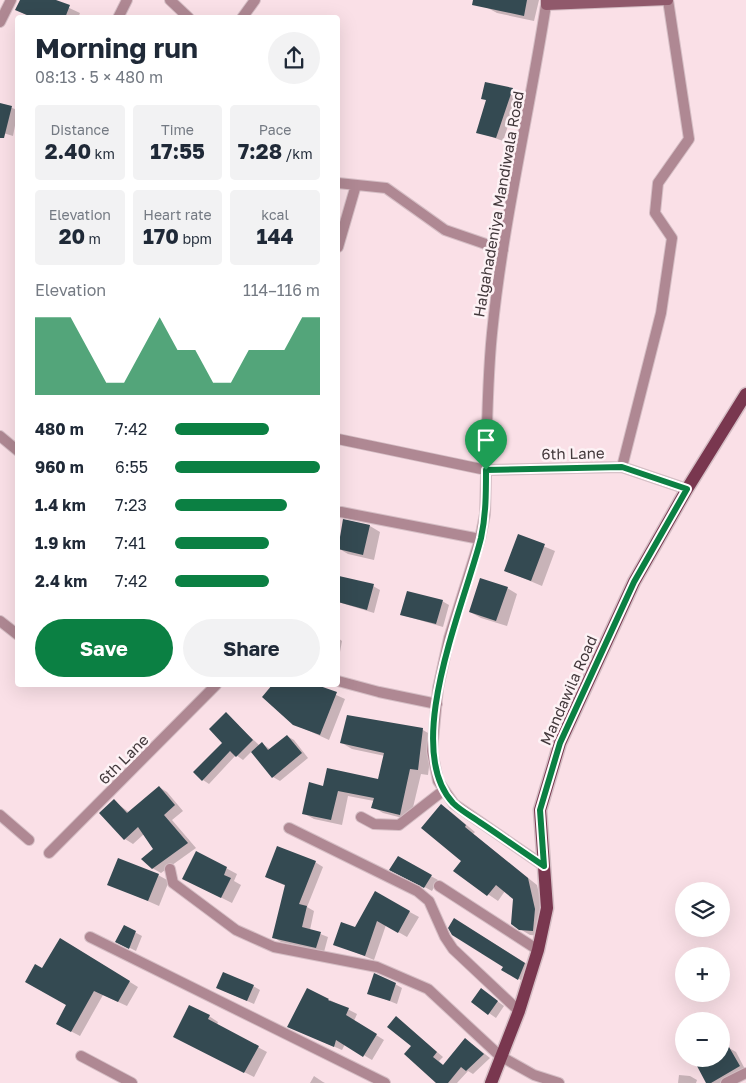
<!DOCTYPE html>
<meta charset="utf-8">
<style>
:root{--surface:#fff;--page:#f2f2f3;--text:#1f2937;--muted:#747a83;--accent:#0b8043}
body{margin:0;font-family:"Golos Text",sans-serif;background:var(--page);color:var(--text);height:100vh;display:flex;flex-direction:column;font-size:19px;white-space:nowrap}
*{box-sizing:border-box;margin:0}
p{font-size:16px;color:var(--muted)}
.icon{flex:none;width:28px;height:28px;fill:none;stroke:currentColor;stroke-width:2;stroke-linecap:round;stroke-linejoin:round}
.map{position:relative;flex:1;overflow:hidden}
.details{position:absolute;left:15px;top:15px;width:325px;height:672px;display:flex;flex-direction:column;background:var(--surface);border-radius:5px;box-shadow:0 5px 20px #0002}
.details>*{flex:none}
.controls{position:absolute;left:675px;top:882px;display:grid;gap:10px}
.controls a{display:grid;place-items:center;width:55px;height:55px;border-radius:50%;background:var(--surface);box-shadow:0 5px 20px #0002;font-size:25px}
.pin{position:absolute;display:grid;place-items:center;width:42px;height:42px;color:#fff;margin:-51px -21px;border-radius:50% 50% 50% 0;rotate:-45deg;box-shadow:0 0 5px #0007}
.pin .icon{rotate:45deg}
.round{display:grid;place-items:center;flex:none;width:52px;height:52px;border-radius:26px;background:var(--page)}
.overview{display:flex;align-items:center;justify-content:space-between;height:85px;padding:0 20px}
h1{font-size:28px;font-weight:700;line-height:38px}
.metrics{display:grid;grid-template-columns:repeat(3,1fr);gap:8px;height:85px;padding:5px 20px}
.metrics div{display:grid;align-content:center;border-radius:5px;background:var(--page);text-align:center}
.metrics b{font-size:21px;font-weight:700}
.metrics small{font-size:14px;font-weight:400}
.metrics p{font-size:14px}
.chart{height:140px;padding:10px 20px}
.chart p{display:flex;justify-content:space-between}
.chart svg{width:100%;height:90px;margin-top:5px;fill:var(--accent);opacity:.7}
.action{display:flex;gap:10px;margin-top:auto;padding:10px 20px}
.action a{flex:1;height:58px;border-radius:30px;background:var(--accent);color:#fff;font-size:20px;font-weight:700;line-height:58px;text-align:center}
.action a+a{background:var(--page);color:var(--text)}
ul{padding:0 20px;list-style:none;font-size:16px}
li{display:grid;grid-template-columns:80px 60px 1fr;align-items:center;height:38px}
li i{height:12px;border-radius:6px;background:var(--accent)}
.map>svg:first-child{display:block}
.shadow{fill:#0003}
.building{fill:#344a52}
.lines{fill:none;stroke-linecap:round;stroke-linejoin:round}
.street-casing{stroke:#d5bec5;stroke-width:12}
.secondary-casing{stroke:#d5bec5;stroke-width:12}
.primary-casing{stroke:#d5bec5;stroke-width:15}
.street{stroke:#af8893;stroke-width:10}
.secondary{stroke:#90596b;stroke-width:10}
.primary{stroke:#79374f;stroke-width:12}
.route-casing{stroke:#fff;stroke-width:10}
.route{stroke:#0b8043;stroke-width:6}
.labels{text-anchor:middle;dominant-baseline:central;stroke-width:5;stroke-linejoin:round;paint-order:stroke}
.street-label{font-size:15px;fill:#42383b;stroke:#fdf2f5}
</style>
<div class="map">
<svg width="746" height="1083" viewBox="0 0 746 1083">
<rect width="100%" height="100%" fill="#fae0e7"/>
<path class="shadow" d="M21,0h31l28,13 -2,5h-46l-15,-8z
M488,0h51l-5,21 -37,-8 -11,-6z
M486,84l27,5 6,4 -16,48 -25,-9 9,-31z
M0,104l18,6 -5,26 -13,-4z
M344,521l26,5 10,6 -6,28 -26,-6 -10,-6z
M519,536l36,15 -13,35 -36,-15z
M340,577l33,9 7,4 -6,23 -36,-11z
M507,588l10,6 -10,32 -26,-8 -11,-6z
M442,601l7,4 -6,22 -41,-12z
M338,638l4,3 -4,22z
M274,685h40l31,14 -16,41 -35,-16z
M226,714l34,32 3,-2 8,6 16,-14 7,4 14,18 -28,23 -7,-4 -21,-26 -9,9 -7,-5 -27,29 -6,-4 21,-37z
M348,717l75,13 10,6 -5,39 -7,-1 -11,46 -27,-7 -10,-6 1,-6 -26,-5 -6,29 -28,-6 -11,-6 21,-26 55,-7 6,-24 -33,-7 -10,-6z
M159,787l8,5 16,19 -11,9 24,28 -35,25 -9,-5 3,-19 -11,-15 -11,10 -8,-5 -11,-38 16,12z
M442,806l9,6 24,20 -2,2 64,51 7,30 -2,21 -12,-1 -10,-6 -5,-31 -10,-7 -7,10 -44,-30 8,-10z
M196,852l41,22 -3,7 7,4 -9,18 -38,-19z
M398,858l40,22 -6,11 -41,-22z
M315,862l8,5 -16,40 7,4 -4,19 18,7 -4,15 -43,-10 -8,-5 13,-51 -20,-9z
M158,875l11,6 -10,25 -50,-22z
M375,893l44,24 -12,20 -21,-12 -12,35 -39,-16 20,-16z
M464,925l71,44 -7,15 -25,-14 2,-3z
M125,927l17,9 -6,15 -12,-6z
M69,944l69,43 -11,19 -24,-11 -23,41 -23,-12 11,-19 -26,-36z
M395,984l7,4 -5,16 -28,-11z
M253,986l7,4 -6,14 -30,-13z
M482,990l22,16 -8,12 -23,-16z
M330,1000l27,14 -3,7 30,19 -12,20 -27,-16 -3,6 -44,-19 29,-24z
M209,1016l9,6 -1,3 50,27 -13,25 -71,-36z
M396,1017l47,40 -4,4 5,5 28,-22 18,14 -17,16 -5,-3 -11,12h-18z
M729,1048l7,4 10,19 -23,12h-13l-11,-17 12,-7h10z
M679,1075l11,1 7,4 -1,3h-18z
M314,1076l9,6 2,1h-15z"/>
<path class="building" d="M20,0h36l14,5 -5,13h-31l-19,-8z
M473,0h54l-3,16 -52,-11z
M485,82l28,6 -17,50 -20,-5 10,-33 -5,-1z
M0,103l12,3 -8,32h-4z
M343,519l27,6 -7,30 -25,-6z
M518,534l27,10 -14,37 -27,-10z
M339,576l35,8 -7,26 -29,-8z
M480,578l28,9 -12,34 -27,-9z
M407,591l36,9 -7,24 -36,-9z
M272,685h45l20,7 -17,43 -27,-10 -31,-28z
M226,712l27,28 -17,17 -6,-6 -28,30 -9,-9 29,-29 -13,-14z
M347,715l76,13 -5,42 -8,-1 -10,46 -29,-7 3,-10 -36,-7 -7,29 -29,-6 7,-32 14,4 4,-18 51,11 6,-26 -44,-10z
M287,735l15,18 -30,25 -21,-26 11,-10 6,8z
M159,786l16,19 -11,10 24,28 -36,26 -11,-10 12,-10 -15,-22 -14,13 -25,-27 15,-14 13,14z
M441,804l25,21 -1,2 63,51 7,31 -2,22 -14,-1 -8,-6 2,-25 -17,-14 -9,11 -34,-25 8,-10 -40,-33z
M277,846l39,15 -17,43 8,2 -5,21 19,5 -5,16 -44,-10 13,-53 -20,-8z
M196,851l31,16 -3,8 7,3 -10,20 -39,-19z
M398,856l34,19 -8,13 -35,-18z
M118,858l41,16 -11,27 -41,-16z
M375,891l35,20 -12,22 -21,-12 -12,35 -32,-11 8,-23 14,5z
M454,918l71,45 -7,17 -17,-10 2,-3 -51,-32 -4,-7z
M124,925l12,6 -7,18 -14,-7z
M60,938l70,43 -12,21 -24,-11 -23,41 -15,-8 10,-19 -41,-23 10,-18 7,4z
M223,972l31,13 -7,16 -31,-13z
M374,973l22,10 -6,18 -23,-7z
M307,988l22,11 -1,1 21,8 -3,7 31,19 -14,23 -27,-17 -2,7 -47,-20z
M481,988l17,13 -10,14 -17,-13z
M189,1005l21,10 -2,4 51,27 -15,27 -71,-36z
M396,1016l41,36 -4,5 10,8 22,-27 19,16 -18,17 -5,-4 -13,16h-12l-32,-29 7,-8 -24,-19z
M729,1047l11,19 -29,17h-5l-9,-17 12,-7h12v-7z"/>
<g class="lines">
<g class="street-casing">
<path id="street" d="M170,0l19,18
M118,18l9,-18
M242,18l13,-18
M0,22l11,-22
M338,183l48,5 59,42 58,20
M338,247l18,-62
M0,436l18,15
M338,439l148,31 136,-3 65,22
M622,467l39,-154 11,-75 -17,-25 3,-30 31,-44 -21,-139
M341,512l139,27
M0,621l18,14
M338,681l41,11 58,12
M0,815l29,25
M361,817l13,7 25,1 45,-35
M289,828l128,63 12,10 16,36 8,12 66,62
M49,853l167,-168
M544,866l-90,-62 -16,-23 -6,-30 6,-63 11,-50 31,-99 5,-25c2,-60 1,-121 7,-181 11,-110 37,-219 54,-328
M170,869l3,14 63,47 38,17 103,20 51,22 72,67 34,19 25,8
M439,886l99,64
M90,937l295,146
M81,1056l51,27
M726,1083l20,-10"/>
</g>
<g class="secondary-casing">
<path id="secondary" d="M546,0v5l122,-5"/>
</g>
<g class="primary-casing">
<path id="primary" d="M491,1083l28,-72 19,-61 9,-42 -7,-98 20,-67 74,-161 53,-93 59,-95"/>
</g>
<use href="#street" class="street"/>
<use href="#secondary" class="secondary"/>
<use href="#primary" class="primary"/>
</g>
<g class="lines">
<g class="route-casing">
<path id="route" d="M622,467l65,22 -53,93 -74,161 -20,67 4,56c-21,-14 -42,-29 -63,-43 -8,-6 -20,-12 -28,-20 -52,-56 12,-200 28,-265 5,-23 5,-45 5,-68z"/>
</g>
<use href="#route" class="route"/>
</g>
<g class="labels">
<g class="street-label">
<text transform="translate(498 204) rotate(-80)">Halgahadeniya Mandiwala Road</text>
<text transform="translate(573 453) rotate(-1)">6th Lane</text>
<text transform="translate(568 690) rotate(-66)">Mandawila Road</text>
<text transform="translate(123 759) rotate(-45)">6th Lane</text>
</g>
</g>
</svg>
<div class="controls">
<a><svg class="icon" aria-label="layers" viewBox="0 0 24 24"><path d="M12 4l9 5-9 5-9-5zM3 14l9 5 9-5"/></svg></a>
<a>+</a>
<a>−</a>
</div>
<div class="pin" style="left:486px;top:470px;background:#1e9e55"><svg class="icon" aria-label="arrive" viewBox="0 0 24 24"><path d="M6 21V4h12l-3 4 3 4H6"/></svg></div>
<section class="details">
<div class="overview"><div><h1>Morning run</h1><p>08:13 · 5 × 480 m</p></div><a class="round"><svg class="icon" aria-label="share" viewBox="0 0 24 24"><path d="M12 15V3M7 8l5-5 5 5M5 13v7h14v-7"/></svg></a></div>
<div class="metrics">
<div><p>Distance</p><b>2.40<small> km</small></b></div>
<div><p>Time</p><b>17:55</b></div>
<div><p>Pace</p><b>7:28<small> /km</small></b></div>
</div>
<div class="metrics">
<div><p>Elevation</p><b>20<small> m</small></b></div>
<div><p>Heart rate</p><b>170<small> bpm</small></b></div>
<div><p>kcal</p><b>144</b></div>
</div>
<div class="chart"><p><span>Elevation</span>114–116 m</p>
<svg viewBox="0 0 160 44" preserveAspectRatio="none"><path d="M0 44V6L10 6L20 6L30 22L40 38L50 38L60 22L70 6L80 22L90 22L100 38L110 38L120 22L130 22L140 22L150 6L160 6V44z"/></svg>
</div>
<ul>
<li><b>480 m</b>7:42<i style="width:65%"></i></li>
<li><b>960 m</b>6:55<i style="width:100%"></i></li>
<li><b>1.4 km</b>7:23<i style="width:77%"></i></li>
<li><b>1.9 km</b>7:41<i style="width:65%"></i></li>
<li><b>2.4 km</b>7:42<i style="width:65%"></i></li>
</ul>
<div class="action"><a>Save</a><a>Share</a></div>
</section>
</div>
